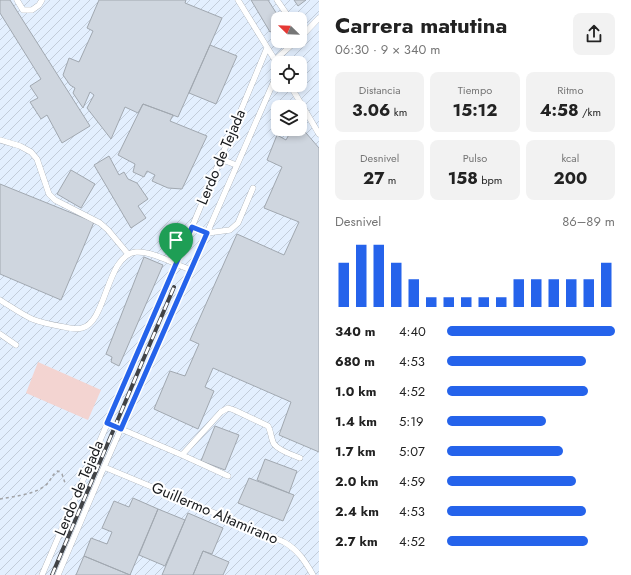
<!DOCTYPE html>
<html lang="es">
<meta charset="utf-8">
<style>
:root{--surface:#fff;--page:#f2f2f2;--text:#222;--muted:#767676;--accent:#2563eb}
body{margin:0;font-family:Jost,sans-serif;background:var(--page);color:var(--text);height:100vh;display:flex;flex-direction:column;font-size:15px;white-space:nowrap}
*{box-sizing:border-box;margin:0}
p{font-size:13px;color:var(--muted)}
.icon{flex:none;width:22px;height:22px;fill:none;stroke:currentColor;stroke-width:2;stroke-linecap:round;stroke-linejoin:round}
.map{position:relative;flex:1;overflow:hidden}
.details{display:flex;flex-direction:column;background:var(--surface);width:312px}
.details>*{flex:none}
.needle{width:26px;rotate:293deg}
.controls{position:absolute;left:271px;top:12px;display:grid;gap:8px}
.controls a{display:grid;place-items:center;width:36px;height:36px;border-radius:8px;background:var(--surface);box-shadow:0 2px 6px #0003;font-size:20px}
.pin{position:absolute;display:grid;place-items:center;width:34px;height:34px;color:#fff;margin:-41px -17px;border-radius:50% 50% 50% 0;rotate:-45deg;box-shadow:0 0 4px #0007}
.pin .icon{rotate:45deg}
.round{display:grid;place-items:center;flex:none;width:42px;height:42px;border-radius:8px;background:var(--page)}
.overview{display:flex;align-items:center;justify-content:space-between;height:68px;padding:0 16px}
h1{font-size:22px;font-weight:700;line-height:30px}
.figures{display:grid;grid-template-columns:repeat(3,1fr);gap:6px;height:68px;padding:4px 16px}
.figures div{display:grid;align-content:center;border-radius:8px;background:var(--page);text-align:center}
.figures b{font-size:17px;font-weight:700}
.figures small{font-size:11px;font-weight:400}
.figures p{font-size:11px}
.chart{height:112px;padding:8px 16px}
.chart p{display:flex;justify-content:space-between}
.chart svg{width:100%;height:72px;margin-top:4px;stroke:var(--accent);stroke-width:6}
ul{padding:0 16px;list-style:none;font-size:13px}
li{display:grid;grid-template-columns:64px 48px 1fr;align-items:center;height:30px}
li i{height:10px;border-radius:5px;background:var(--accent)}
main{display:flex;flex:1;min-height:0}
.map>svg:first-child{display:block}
.industrial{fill:url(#industrial-furrows);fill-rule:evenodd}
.pitch{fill:#f3d4d1}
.building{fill:#cfd6df;stroke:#a1a8b0}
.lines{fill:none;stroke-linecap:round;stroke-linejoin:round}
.lane-casing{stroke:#9ba2aa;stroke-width:6}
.path{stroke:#a1a3a7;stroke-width:1.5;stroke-dasharray:3 3;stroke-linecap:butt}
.lane{stroke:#fff;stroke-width:5.5}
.rail-casing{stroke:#414346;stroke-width:4}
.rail{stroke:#fff;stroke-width:2.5;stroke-dasharray:8;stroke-linecap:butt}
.route-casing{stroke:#fff;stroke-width:8}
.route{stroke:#2563eb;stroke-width:5}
.labels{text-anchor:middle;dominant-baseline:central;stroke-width:4;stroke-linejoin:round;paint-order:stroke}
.street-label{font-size:15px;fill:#181a1d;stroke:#fff}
</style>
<main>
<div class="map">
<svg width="319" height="575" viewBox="0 0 319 575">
<defs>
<pattern id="industrial-furrows" width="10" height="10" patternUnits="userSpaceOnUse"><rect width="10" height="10" fill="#e3effe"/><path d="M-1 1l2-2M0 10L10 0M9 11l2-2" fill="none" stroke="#c2ccd9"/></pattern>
</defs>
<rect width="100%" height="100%" fill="#f7fafe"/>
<path class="industrial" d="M0,0h319v575h-319zM278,19h22v22h-22zM278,63h22v22h-22zM278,107h22v22h-22z"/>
<path class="pitch" d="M38,362l63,28 -13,30 -62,-27z"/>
<path class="building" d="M0,0h10l80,126 -28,17 -15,-28 -6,4 -11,-17 8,-4 -8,-12 11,-7 -41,-66z
M99,0h87l-1,3 37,15 -44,99 -35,-13 -5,9 -13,-6 -14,32 -24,-31 7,-13 -4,-3 -7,16 -10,-15 2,-5 -5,-3 -7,-10 6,-17 10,4 14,-31 -6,-3z
M251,0h17l12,19h-2v8l-8,5z
M294,0h12l-8,6z
M210,45l27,11 -21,48 -27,-11z
M143,104l30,11 -3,6 37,15 -25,53 -14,-1 -16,-7 3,-6 -8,-4 -3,6 -11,-5 2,-8 -17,-9z
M300,126l19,22v304l-40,-17 12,-33 -78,-34 -8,19 9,4 -16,38 -44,-20 16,-38 15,5 14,-32 -9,-4 47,-106 47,21 15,-33 -35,-14 18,-41 -15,-7 10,-25 9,5 6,-11h8z
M109,156l10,19 5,-3 4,7 9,4 11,16 -10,7 8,12 -15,10 -37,-63z
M71,170l24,14 -14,24 -24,-14z
M0,184l94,38 -33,78 -61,-26z
M144,257l19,8 -44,101 -8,-4 1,-5 -6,-3z
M215,426l24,9 -14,35 -24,-9z
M265,459l32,12 -8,22 -32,-13z
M249,478l45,17 -11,26 -45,-18z
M133,498l25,11 -28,66 -46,-19 7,-18 16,6 5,-12 -10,-4 12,-27 15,6z
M158,509l27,11 -20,46 -26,-11z
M188,513l35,15 -11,26 -9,-3 -10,24h-31z
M203,551l26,11 -6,13h-30z
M84,556l46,19h1h-55z"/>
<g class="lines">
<g class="lane-casing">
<path id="lane" d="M17,0l6,10h9l7,-5 3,-5
M238,0l40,65
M277,0l13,19
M300,38l19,-20
M275,60l21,-19
M290,85l29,49
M0,140l20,6 11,6 6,7 12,35 6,6 45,23 8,7 20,24
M221,159l15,6
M192,227l15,6 23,-3 8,-7 15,-35
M0,300c10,6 21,14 32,19 10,4 21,6 32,8 6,1 12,3 18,1 25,-6 24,-73 54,-76 16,-1 39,12 55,18
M0,334l16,11
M107,423l75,32 39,-43 7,-4 6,2 34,16c3,5 3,13 6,18 5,7 19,11 26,14
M182,455l46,21
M104,467l180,75c14,8 21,19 29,33
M42,575l150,-348 75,-179
M58,575l46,-108 174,-395"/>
</g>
<path class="path" d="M0,499c15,-3 34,-4 46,-14 5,-4 5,-10 12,-14l4,3 3,9"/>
<use href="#lane" class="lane"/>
<g class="rail-casing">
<path id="rail" d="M52,575l122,-288"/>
</g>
<use href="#rail" class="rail"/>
</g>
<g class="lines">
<g class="route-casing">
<path id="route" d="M192,227l15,6 -86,196 -14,-6z"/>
</g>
<use href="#route" class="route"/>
</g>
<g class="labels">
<g class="street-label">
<text transform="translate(221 157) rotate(-67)">Lerdo de Tejada</text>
<text transform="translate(79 488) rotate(-67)">Lerdo de Tejada</text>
<text transform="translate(215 513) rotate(23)">Guillermo Altamirano</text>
</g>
</g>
</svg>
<div class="controls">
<a><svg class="needle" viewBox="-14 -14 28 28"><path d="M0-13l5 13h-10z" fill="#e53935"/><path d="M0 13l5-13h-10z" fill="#767676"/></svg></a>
<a><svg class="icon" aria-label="locate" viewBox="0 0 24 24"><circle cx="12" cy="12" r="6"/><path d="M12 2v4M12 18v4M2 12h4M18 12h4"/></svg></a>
<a><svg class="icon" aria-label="layers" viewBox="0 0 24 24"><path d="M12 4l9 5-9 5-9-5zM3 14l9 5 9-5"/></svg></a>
</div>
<div class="pin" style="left:176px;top:264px;background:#1e9e55"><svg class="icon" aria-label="arrive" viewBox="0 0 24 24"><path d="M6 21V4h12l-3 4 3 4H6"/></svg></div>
</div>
<section class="details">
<div class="overview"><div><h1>Carrera matutina</h1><p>06:30 · 9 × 340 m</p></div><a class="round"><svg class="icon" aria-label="share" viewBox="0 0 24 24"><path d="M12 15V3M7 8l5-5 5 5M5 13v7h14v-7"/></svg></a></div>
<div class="figures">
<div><p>Distancia</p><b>3.06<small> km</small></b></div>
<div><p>Tiempo</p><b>15:12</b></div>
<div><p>Ritmo</p><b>4:58<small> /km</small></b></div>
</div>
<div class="figures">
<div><p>Desnivel</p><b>27<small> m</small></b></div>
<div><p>Pulso</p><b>158<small> bpm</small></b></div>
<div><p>kcal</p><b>200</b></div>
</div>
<div class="chart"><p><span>Desnivel</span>86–89 m</p>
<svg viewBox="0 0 160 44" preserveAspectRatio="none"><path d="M5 44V17M15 44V6M25 44V6M35 44V17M45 44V27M55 44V38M65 44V38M75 44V38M85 44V38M95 44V38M105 44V27M115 44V27M125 44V27M135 44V27M145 44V27M155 44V17"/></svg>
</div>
<ul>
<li><b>340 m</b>4:40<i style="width:100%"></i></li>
<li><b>680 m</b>4:53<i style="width:83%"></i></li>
<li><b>1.0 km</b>4:52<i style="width:84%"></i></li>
<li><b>1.4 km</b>5:19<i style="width:59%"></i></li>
<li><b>1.7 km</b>5:07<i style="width:69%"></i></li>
<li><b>2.0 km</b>4:59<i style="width:77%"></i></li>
<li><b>2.4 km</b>4:53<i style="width:83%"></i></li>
<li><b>2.7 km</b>4:52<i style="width:84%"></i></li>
</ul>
</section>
</main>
